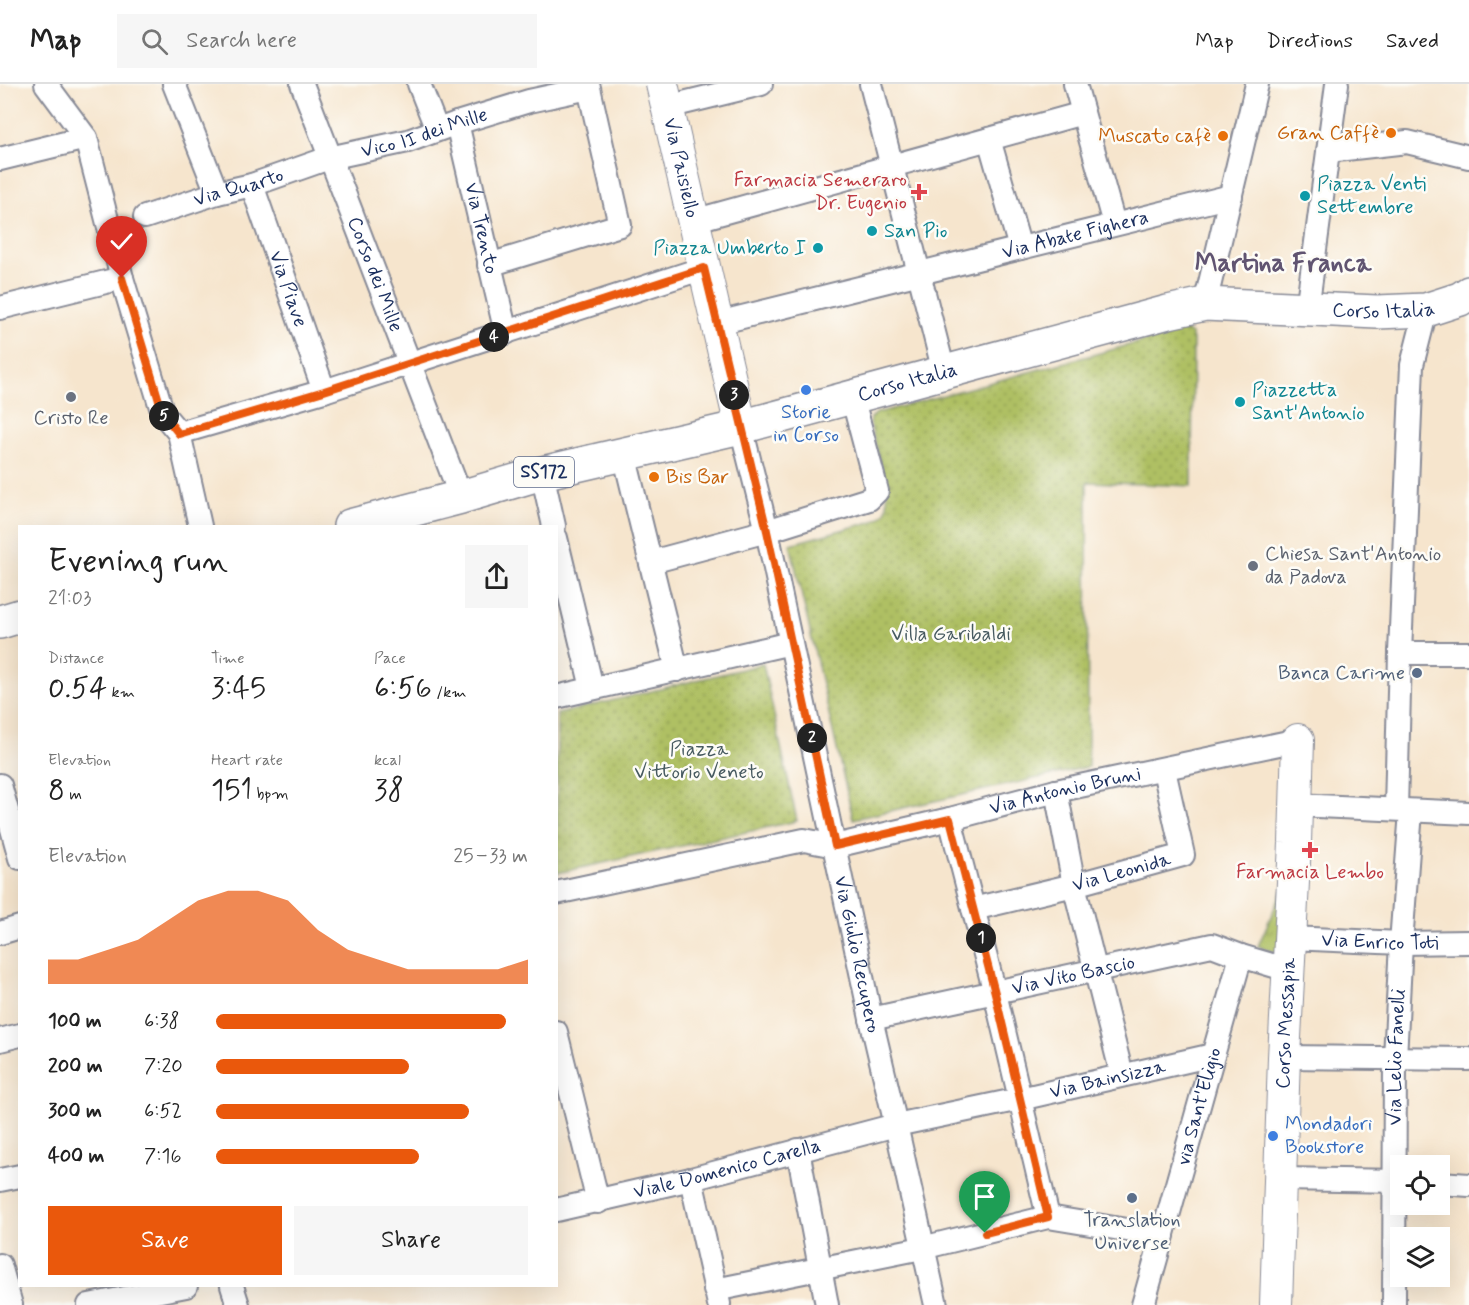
<!DOCTYPE html>
<meta charset="utf-8">
<style>
:root{--surface:#fff;--page:#f6f6f6;--text:#222;--muted:#767676;--line:#e0e0e0;--accent:#ea580c}
body{margin:0;font-family:Mynerve,sans-serif;background:var(--page);color:var(--text);height:100vh;display:flex;flex-direction:column;font-size:22px;white-space:nowrap}
*{box-sizing:border-box;margin:0}
p{font-size:20px;color:var(--muted)}
.icon{flex:none;width:33px;height:33px;fill:none;stroke:currentColor;stroke-width:2;stroke-linecap:round;stroke-linejoin:round}
.map{position:relative;flex:1;overflow:hidden}
.sheet{position:absolute;left:18px;top:441px;width:540px;height:762px;display:flex;flex-direction:column;background:var(--surface);border-radius:0px;box-shadow:0 6px 24px #0002}
.sheet>*{flex:none}
.tools{position:absolute;left:1390px;top:1071px;display:grid;gap:12px}
.tools a{display:grid;place-items:center;width:60px;height:60px;border-radius:0px;background:var(--surface);box-shadow:0 6px 24px #0002;font-size:30px}
.pin{position:absolute;display:grid;place-items:center;width:51px;height:51px;color:#fff;margin:-62px -26px;border-radius:50% 50% 50% 0;rotate:-45deg;box-shadow:0 0 6px #0007}
.pin .icon{rotate:45deg}
.km{position:absolute;width:30px;height:30px;margin:-15px;border-radius:50%;background:#222;color:#fff;font-size:16px;line-height:30px;text-align:center}
.round{display:grid;place-items:center;flex:none;width:63px;height:63px;border-radius:0px;background:var(--page)}
.head{display:flex;align-items:center;justify-content:space-between;height:102px;padding:0 30px}
h1{font-size:33px;font-weight:600;line-height:45px}
.metrics{display:grid;grid-template-columns:repeat(3,1fr);gap:9px;height:102px;padding:6px 30px}
.metrics div{display:grid;align-content:center}
.metrics b{font-size:30px;font-weight:600}
.metrics small{font-size:16px;font-weight:400}
.metrics p{font-size:16px}
.chart{height:168px;padding:12px 30px}
.chart p{display:flex;justify-content:space-between}
.chart svg{width:100%;height:108px;margin-top:6px;fill:var(--accent);opacity:.7}
.action{display:flex;gap:12px;margin-top:auto;padding:12px 30px}
.action a{flex:1;height:69px;border-radius:0px;background:var(--accent);color:#fff;font-size:24px;font-weight:600;line-height:69px;text-align:center}
.action a+a{background:var(--page);color:var(--text)}
ul{padding:0 30px;list-style:none;font-size:20px}
li{display:grid;grid-template-columns:96px 72px 1fr;align-items:center;height:45px}
li i{height:15px;border-radius:8px;background:var(--accent)}
header{display:flex;align-items:center;gap:36px;box-sizing:border-box;height:84px;padding:0 30px;background:var(--surface);border-bottom:2px solid var(--line)}
header strong{font-size:28px}
nav{display:flex;gap:33px;margin-inline-start:auto;font-size:21px}
.search{width:420px;height:54px;background:var(--page);display:flex;align-items:center;gap:15px;box-sizing:border-box;padding:0 21px;border-radius:0px;color:var(--muted);font-size:22px}
.map>svg:first-child{display:block}
.grass{fill:url(#grass-tufts);stroke:#657860;stroke-width:1.5}
.park{fill:url(#park-dots);stroke:#657860;stroke-width:1.5}
.lines{fill:none;stroke-linecap:round;stroke-linejoin:round}
.street-casing{stroke:#888a96;stroke-width:26}
.secondary-casing{stroke:#888a96;stroke-width:34}
.primary-casing{stroke:#888a96;stroke-width:36}
.street{stroke:#fff;stroke-width:22}
.secondary{stroke:#fff;stroke-width:32}
.primary{stroke:#fff;stroke-width:33}
.route-casing{stroke:#fff;stroke-width:12}
.route{stroke:#ea580c;stroke-width:8}
.food-dot{fill:#e8710a;stroke:#fdfcf7;stroke-width:2}
.health-dot{fill:#e0444e;stroke:#fdfcf7;stroke-width:2}
.culture-dot{fill:#0f9aa8;stroke:#fdfcf7;stroke-width:2}
.shop-dot{fill:#3f7fe0;stroke:#fdfcf7;stroke-width:2}
.worship-dot{fill:#6b7280;stroke:#fdfcf7;stroke-width:2}
.service-dot{fill:#5c6f8a;stroke:#fdfcf7;stroke-width:2}
.labels{text-anchor:middle;dominant-baseline:central;stroke-width:5;stroke-linejoin:round;paint-order:stroke}
.shield{fill:#fdfcf7;stroke:#5f6c8c;stroke-width:1.5}
.shield-label{font-size:18px;font-weight:bold;fill:#1b2f5e}
.street-label{font-size:20px;fill:#1b2f5e;stroke:#fdfcf7}
.food-label{font-size:20px;fill:#c56008;stroke:#fdfcf7;text-anchor:end}
.health-label{font-size:20px;fill:#be3a42;stroke:#fdfcf7;text-anchor:end}
.culture-label{font-size:20px;fill:#0d838f;stroke:#fdfcf7;text-anchor:start}
.shop-label{font-size:20px;fill:#366cbe;stroke:#fdfcf7}
.worship-label{font-size:20px;fill:#5b616d;stroke:#fdfcf7}
.park-label{font-size:20px;fill:#475a60;stroke:#fdfcf7}
.service-label{font-size:20px;fill:#4e5e75;stroke:#fdfcf7;text-anchor:end}
.district-label{font-size:26px;font-weight:bold;fill:#605471;stroke:#fdfcf7}
</style>
<header>
<strong>Map</strong>
<div class="search"><svg class="icon" aria-label="search" viewBox="0 0 24 24"><circle cx="10" cy="10" r="6"/><path d="M15 15l6 6"/></svg>Search here</div>
<nav><a>Map</a><a>Directions</a><a>Saved</a></nav>
</header>
<div class="map">
<svg width="1469" height="1221" viewBox="0 0 1469 1221">
<defs>
<pattern id="grass-tufts" width="24" height="20" patternUnits="userSpaceOnUse" patternTransform="scale(1.5)"><rect width="24" height="20" fill="#afc063"/><path d="M3 7l-1-3M5 7V3M7 7l1-3M15 17l-1-3M17 17v-4M19 17l1-3" fill="none" stroke="#8e9c55"/></pattern>
<pattern id="park-dots" width="8" height="8" patternUnits="userSpaceOnUse" patternTransform="scale(1.5)"><rect width="8" height="8" fill="#afc063"/><path d="M2 2h.1M6 6h.1" fill="none" stroke="#8e9c55" stroke-width="1.8" stroke-linecap="round"/></pattern>
</defs>
<rect width="100%" height="100%" fill="#fdfcf7"/>
<filter id="ink" filterUnits="userSpaceOnUse"><feTurbulence type="fractalNoise" baseFrequency=".0167" numOctaves="2"/><feDisplacementMap in="SourceGraphic" scale="12" xChannelSelector="R" yChannelSelector="G"/><feConvolveMatrix kernelMatrix="1 2 1 2 8 2 1 2 1" color-interpolation-filters="sRGB"/></filter>
<filter id="wash" filterUnits="userSpaceOnUse"><feTurbulence type="fractalNoise" baseFrequency=".008" numOctaves="4" result="noise"/><feDisplacementMap in="SourceGraphic" scale="24" xChannelSelector="R" yChannelSelector="G"/><feGaussianBlur stdDeviation="1.35" result="paint"/><feColorMatrix in="noise" values="0 0 0 0 0 0 0 0 0 0 0 0 0 0 0 0 0 1.4 0 .05"/><feComposite in="paint" operator="in"/></filter>
<g filter="url(#wash)">
<rect width="100%" height="100%" fill="#f6e5cd"/>
<path class="grass" d="M1282,807l-2,63 -22,-8z"/>
<path class="park" d="M1185,246l6,4 2,6 -1,146 -105,-4 1,285 -235,52 -63,-275 81,-22c6,-3 12,-6 15,-12 6,-14 -12,-69 -16,-86l1,-6 6,-5z
M763,580l34,157 -240,52v-159z"/>
</g>
<g filter="url(#ink)">
<g class="lines">
<g class="street-casing">
<g id="street">
<path d="M46,0l40,54 36,140 41,136 16,19 21,93"/>
<path d="M174,0l43,109"/>
<path id="s1" d="M302,0l159,413"/>
<path d="M419,0l18,46"/>
<path d="M871,0l73,288"/>
<path d="M1075,0l39,140"/>
<path d="M667,23l94,-23"/>
<path id="s2" d="M457,39l49,210"/>
<path d="M989,55l31,109"/>
<path d="M1328,67l79,-9 62,15"/>
<path d="M0,75l86,-21"/>
<path id="s3" d="M252,101l72,206"/>
<path id="s4" d="M145,133l72,-24 35,-8 77,-27 79,-17 49,-18 72,-22 60,-13 31,137 -131,40"/>
<path d="M693,137l390,-108"/>
<path d="M1205,220l52,-220"/>
<path d="M0,224l122,-30"/>
<path d="M1307,226l30,-226"/>
<path id="s5" d="M718,239l513,-127"/>
<path id="s6" d="M741,343l26,104 104,488 25,106 40,180"/>
<path d="M179,349l145,-42 380,-123"/>
<path d="M624,370l53,216"/>
<path d="M542,389l12,53"/>
<path d="M556,454l36,150"/>
<path d="M651,478l116,-31 102,-32 8,-8 -25,-95"/>
<path d="M1400,569h69"/>
<path d="M556,613l235,-54"/>
<path d="M0,701l20,73"/>
<path d="M1056,707l18,94 48,190"/>
<path d="M1296,721l173,8"/>
<path d="M1396,725l4,-156 12,-288 14,-55"/>
<path d="M950,735l45,174 53,224"/>
<path id="s7" d="M556,809l248,-53 31,6 115,-27 106,-28 242,-51"/>
<path id="s8" d="M973,825l101,-24 109,-30 -19,-85"/>
<path d="M0,849l20,-6"/>
<path id="s9" d="M1290,854l111,5 68,-1"/>
<path id="s10" d="M871,935l341,-74 29,11"/>
<path d="M556,948l42,170"/>
<path d="M0,956l20,-5"/>
<path d="M1284,973l185,2"/>
<path d="M798,1066l29,155"/>
<path d="M691,1095l28,125"/>
<path d="M1281,1095l120,2"/>
<path d="M0,1096l20,-4"/>
<path d="M1440,1099l29,2"/>
<path id="s11" d="M556,1126l135,-31 205,-54 124,-26 193,-44"/>
<path d="M0,1181l11,40"/>
<path d="M232,1202l6,19"/>
<path d="M715,1206l207,-42 126,-31 115,19"/>
<path d="M89,1221l97,-19"/>
<path id="s12" d="M1143,1221l98,-349 47,14"/>
<path id="s13" d="M1394,1221l1,-247 6,-115 10,-132"/>
</g>
</g>
<g class="secondary-casing">
<g id="secondary">
<path id="s14" d="M662,0l79,343"/>
<path id="s15" d="M1276,1221l8,-248 11,-214 3,-103"/>
</g>
</g>
<g class="primary-casing">
<g id="primary">
<path id="s16" d="M350,442l111,-29 81,-24 199,-46 427,-115 37,-8 172,8 49,-2 34,-11 9,-6"/>
<path d="M0,538l20,-6"/>
</g>
</g>
<use href="#street" class="street"/>
<use href="#secondary" class="secondary"/>
<use href="#primary" class="primary"/>
</g>
</g>
<g class="lines" filter="url(#ink)">
<g class="route-casing">
<path id="route" d="M122,194l41,136 16,20 145,-43 380,-123 63,263 68,315 115,-27 45,174 53,224 -63,16"/>
</g>
<use href="#route" class="route"/>
</g>
<g class="food-dot">
<circle cx="1391" cy="49" r="6"/>
<circle cx="1223" cy="52" r="6"/>
<circle cx="654" cy="393" r="6"/>
</g>
<g class="health-dot">
<path d="M916 99h6v6h6v6h-6v6h-6v-6h-6v-6h6z"/>
<path d="M1307 757h6v6h6v6h-6v6h-6v-6h-6v-6h6z"/>
</g>
<g class="culture-dot">
<circle cx="1305" cy="112" r="6"/>
<circle cx="872" cy="147" r="6"/>
<circle cx="818" cy="164" r="6"/>
<circle cx="1240" cy="318" r="6"/>
</g>
<g class="shop-dot">
<circle cx="806" cy="306" r="6"/>
<circle cx="1273" cy="1052" r="6"/>
</g>
<g class="worship-dot">
<circle cx="71" cy="313" r="6"/>
<circle cx="1253" cy="482" r="6"/>
</g>
<g class="service-dot">
<circle cx="1417" cy="589" r="6"/>
<circle cx="1132" cy="1114" r="6"/>
</g>
<g class="labels">
<rect class="shield" x="514" y="373" width="60" height="30" rx="4.5"/>
<g class="shield-label">
<text x="544" y="388">SS172</text>
</g>
<g class="street-label">
<text stroke="none"><textPath href="#s4" startOffset="292">Vico II dei Mille</textPath></text>
<text stroke="none"><textPath href="#s14" startOffset="86">Via Paisiello</textPath></text>
<text stroke="none"><textPath href="#s4" startOffset="98">Via Quarto</textPath></text>
<text stroke="none"><textPath href="#s2" startOffset="108">Via Trento</textPath></text>
<text stroke="none"><textPath href="#s5" startOffset="368">Via Abate Fighera</textPath></text>
<text stroke="none"><textPath href="#s1" startOffset="204">Corso dei Mille</textPath></text>
<text stroke="none"><textPath href="#s3" startOffset="110">Via Piave</textPath></text>
<text stroke="none"><textPath href="#s16" startOffset="1062">Corso Italia</textPath></text>
<text stroke="none"><textPath href="#s16" startOffset="576">Corso Italia</textPath></text>
<text stroke="none"><textPath href="#s7" startOffset="522">Via Antonio Bruni</textPath></text>
<text stroke="none"><textPath href="#s8" startOffset="153">Via Leonida</textPath></text>
<text stroke="none"><textPath href="#s9" startOffset="90">Via Enrico Toti</textPath></text>
<text stroke="none"><textPath href="#s6" startOffset="540">Via Giulio Recupero</textPath></text>
<text stroke="none"><textPath href="#s10" startOffset="207">Via Vito Bascio</textPath></text>
<text stroke="none"><textPath href="#s15" startOffset="282">Corso Messapia</textPath></text>
<text stroke="none"><textPath href="#s13" startOffset="248">Via Lelio Fanelli</textPath></text>
<text stroke="none"><textPath href="#s11" startOffset="567">Via Bainsizza</textPath></text>
<text stroke="none"><textPath href="#s12" startOffset="206">via Sant'Eligio</textPath></text>
<text stroke="none"><textPath href="#s11" startOffset="176">Viale Domenico Carella</textPath></text>
</g>
<g class="food-label">
<text x="1379" y="49">Gran Caffè</text>
<text x="1211" y="52">Muscato cafè</text>
<text x="666" y="393" text-anchor="start">Bis Bar</text>
</g>
<g class="health-label">
<text x="907" y="96">Farmacia Semeraro<tspan x="907" dy="23">Dr. Eugenio</tspan></text>
<text x="1310" y="788" text-anchor="middle">Farmacia Lembo</text>
</g>
<g class="culture-label">
<text x="1317" y="100">Piazza Venti<tspan x="1317" dy="23">Settembre</tspan></text>
<text x="884" y="147">San Pio</text>
<text x="806" y="164" text-anchor="end">Piazza Umberto I</text>
<text x="1252" y="306">Piazzetta<tspan x="1252" dy="23">Sant'Antonio</tspan></text>
</g>
<g class="shop-label">
<text x="806" y="328">Storie<tspan x="806" dy="23">in Corso</tspan></text>
<text x="1285" y="1040" text-anchor="start">Mondadori<tspan x="1285" dy="23">Bookstore</tspan></text>
</g>
<g class="worship-label">
<text x="71" y="334">Cristo Re</text>
<text x="1265" y="470" text-anchor="start">Chiesa Sant'Antonio<tspan x="1265" dy="23">da Padova</tspan></text>
</g>
<g class="park-label">
<text x="951" y="550">Villa Garibaldi</text>
<text x="699" y="665">Piazza<tspan x="699" dy="23">Vittorio Veneto</tspan></text>
</g>
<g class="service-label">
<text x="1405" y="589">Banca Carime</text>
<text x="1132" y="1136" text-anchor="middle">Translation<tspan x="1132" dy="23">Universe</tspan></text>
</g>
<g class="district-label">
<text x="1283" y="180">Martina Franca</text>
</g>
</g>
</svg>
<div class="tools">
<a><svg class="icon" aria-label="locate" viewBox="0 0 24 24"><circle cx="12" cy="12" r="6"/><path d="M12 2v4M12 18v4M2 12h4M18 12h4"/></svg></a>
<a><svg class="icon" aria-label="layers" viewBox="0 0 24 24"><path d="M12 4l9 5-9 5-9-5zM3 14l9 5 9-5"/></svg></a>
</div>
<div class="pin" style="left:985px;top:1149px;background:#1e9e55"><svg class="icon" aria-label="arrive" viewBox="0 0 24 24"><path d="M6 21V4h12l-3 4 3 4H6"/></svg></div>
<div class="pin" style="left:122px;top:194px;background:#d93025"><svg class="icon" aria-label="check" viewBox="0 0 24 24"><path d="M5 12l5 5 9-10"/></svg></div>
<b class="km" style="left:981px;top:854px">1</b>
<b class="km" style="left:812px;top:654px">2</b>
<b class="km" style="left:734px;top:311px">3</b>
<b class="km" style="left:494px;top:253px">4</b>
<b class="km" style="left:164px;top:332px">5</b>
<section class="sheet">
<div class="head"><div><h1>Evening run</h1><p>21:03</p></div><a class="round"><svg class="icon" aria-label="share" viewBox="0 0 24 24"><path d="M12 15V3M7 8l5-5 5 5M5 13v7h14v-7"/></svg></a></div>
<div class="metrics">
<div><p>Distance</p><b>0.54<small> km</small></b></div>
<div><p>Time</p><b>3:45</b></div>
<div><p>Pace</p><b>6:56<small> /km</small></b></div>
</div>
<div class="metrics">
<div><p>Elevation</p><b>8<small> m</small></b></div>
<div><p>Heart rate</p><b>151<small> bpm</small></b></div>
<div><p>kcal</p><b>38</b></div>
</div>
<div class="chart"><p><span>Elevation</span>25–33 m</p>
<svg viewBox="0 0 160 44" preserveAspectRatio="none"><path d="M0 44V34L10 34L20 30L30 26L40 18L50 10L60 6L70 6L80 10L90 22L100 30L110 34L120 38L130 38L140 38L150 38L160 34V44z"/></svg>
</div>
<ul>
<li><b>100 m</b>6:38<i style="width:93%"></i></li>
<li><b>200 m</b>7:20<i style="width:62%"></i></li>
<li><b>300 m</b>6:52<i style="width:81%"></i></li>
<li><b>400 m</b>7:16<i style="width:65%"></i></li>
</ul>
<div class="action"><a>Save</a><a>Share</a></div>
</section>
</div>
